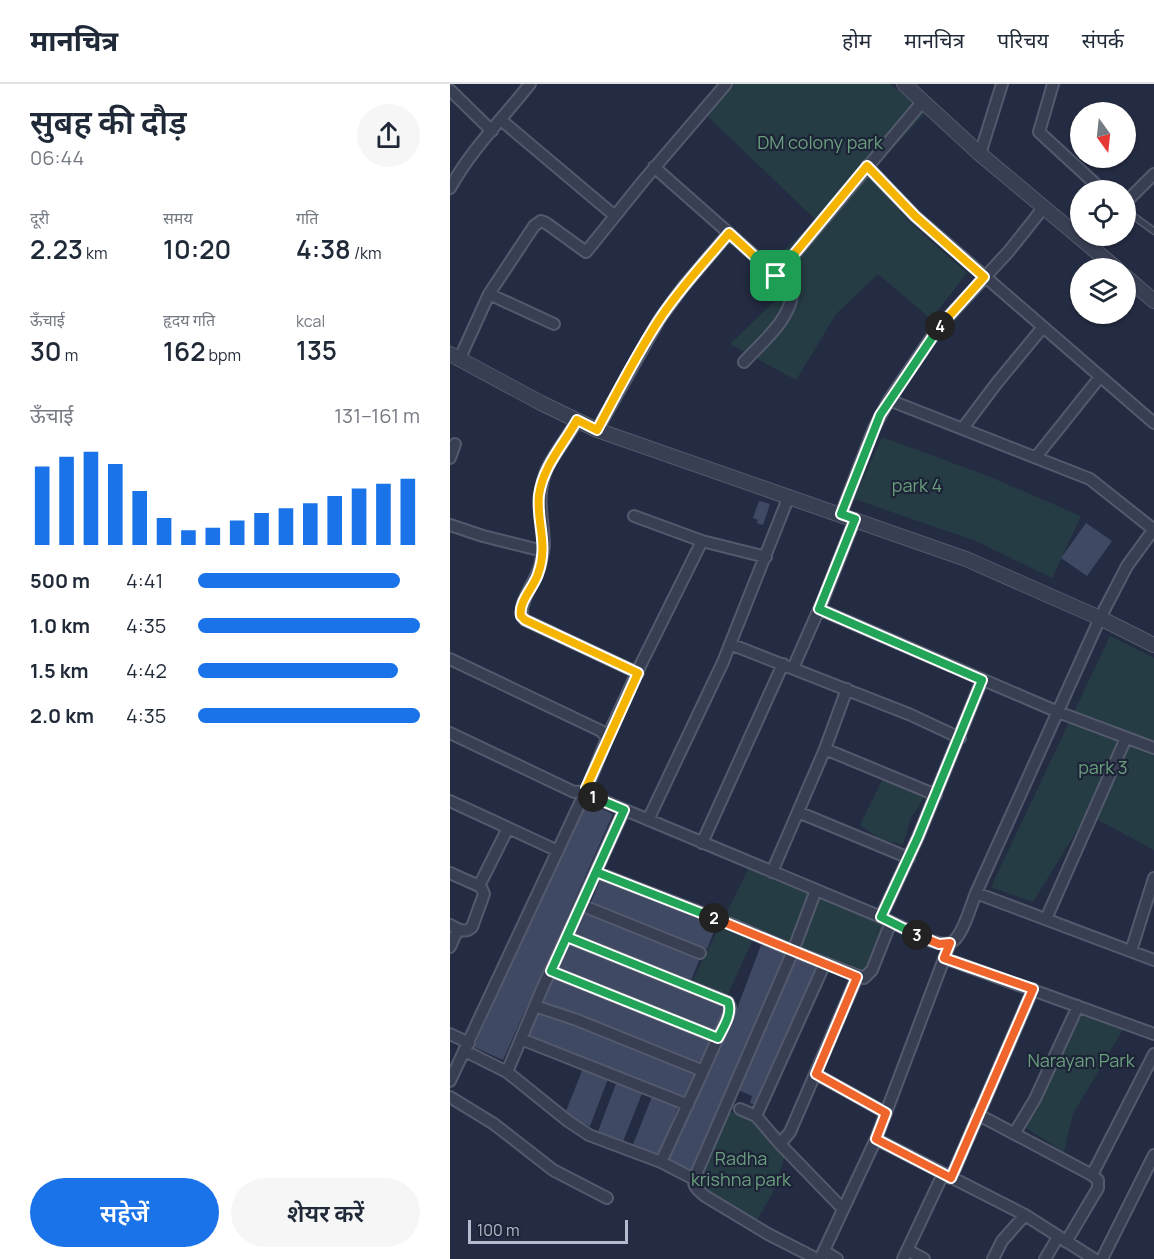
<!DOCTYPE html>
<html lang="hi">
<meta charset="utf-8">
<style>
:root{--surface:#fff;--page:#f6f6f7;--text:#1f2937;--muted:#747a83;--line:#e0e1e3;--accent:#1a73e8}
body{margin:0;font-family:Manrope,"Noto Sans Devanagari",sans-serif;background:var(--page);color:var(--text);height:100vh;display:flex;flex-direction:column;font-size:22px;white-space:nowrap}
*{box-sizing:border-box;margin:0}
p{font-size:20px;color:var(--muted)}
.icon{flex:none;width:33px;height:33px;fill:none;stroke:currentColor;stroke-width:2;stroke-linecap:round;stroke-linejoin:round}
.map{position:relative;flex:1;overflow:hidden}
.details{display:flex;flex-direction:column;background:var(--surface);width:450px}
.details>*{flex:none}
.needle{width:39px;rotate:165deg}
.controls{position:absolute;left:620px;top:18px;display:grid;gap:12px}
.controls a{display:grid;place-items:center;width:66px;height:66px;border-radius:50%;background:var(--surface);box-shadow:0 2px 4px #0004;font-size:30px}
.scale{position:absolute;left:18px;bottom:15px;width:160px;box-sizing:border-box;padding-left:6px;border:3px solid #b5bbcc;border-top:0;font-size:16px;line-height:21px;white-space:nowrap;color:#b5bbcc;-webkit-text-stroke:4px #1d2438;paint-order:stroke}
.pin{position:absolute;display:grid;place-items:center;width:51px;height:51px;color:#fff;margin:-26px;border-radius:12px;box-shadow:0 3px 9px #0006}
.km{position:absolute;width:30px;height:30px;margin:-15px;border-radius:50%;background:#222;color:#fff;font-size:16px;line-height:30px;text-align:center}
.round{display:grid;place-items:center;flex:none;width:63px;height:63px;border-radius:32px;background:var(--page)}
.overview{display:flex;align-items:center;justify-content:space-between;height:102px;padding:0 30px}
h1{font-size:33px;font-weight:600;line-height:45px}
.figures{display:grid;grid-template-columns:repeat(3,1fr);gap:9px;height:102px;padding:6px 30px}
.figures div{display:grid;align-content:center}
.figures b{font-size:26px;font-weight:600}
.figures small{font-size:16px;font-weight:400}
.figures p{font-size:16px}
.chart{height:168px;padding:12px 30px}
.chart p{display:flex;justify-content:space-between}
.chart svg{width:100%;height:108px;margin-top:6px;stroke:var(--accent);stroke-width:6}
.button{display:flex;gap:12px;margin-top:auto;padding:12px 30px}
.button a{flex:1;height:69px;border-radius:36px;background:var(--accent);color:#fff;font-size:24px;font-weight:600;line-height:69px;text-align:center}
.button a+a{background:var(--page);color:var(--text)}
ul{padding:0 30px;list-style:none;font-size:20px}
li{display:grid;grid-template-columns:96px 72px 1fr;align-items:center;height:45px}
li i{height:15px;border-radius:8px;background:var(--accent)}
header{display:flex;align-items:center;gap:36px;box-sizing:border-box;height:84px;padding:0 30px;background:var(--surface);border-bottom:2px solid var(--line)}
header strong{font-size:28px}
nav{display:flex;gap:33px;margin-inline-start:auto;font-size:21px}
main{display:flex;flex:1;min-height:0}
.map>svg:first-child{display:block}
.green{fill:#263c44}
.building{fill:#404963}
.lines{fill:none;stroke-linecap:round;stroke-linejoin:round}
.service-casing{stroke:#535a6d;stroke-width:8}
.minor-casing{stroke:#535a6d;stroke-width:14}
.tertiary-casing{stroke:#535a6d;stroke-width:16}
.service{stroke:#383f52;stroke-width:5}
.minor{stroke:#383f52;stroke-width:10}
.tertiary{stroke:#383f52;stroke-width:14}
.split-1-casing{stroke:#fff;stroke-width:12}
.split-2-casing{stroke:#fff;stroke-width:12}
.split-3-casing{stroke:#fff;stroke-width:12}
.split-4-casing{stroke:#fff;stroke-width:12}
.split-5-casing{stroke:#fff;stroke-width:12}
.split-1{stroke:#f5b400;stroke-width:8}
.split-2{stroke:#22a559;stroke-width:8}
.split-3{stroke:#f0652b;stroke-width:8}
.split-4{stroke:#22a559;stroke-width:8}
.split-5{stroke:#f5b400;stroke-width:8}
.labels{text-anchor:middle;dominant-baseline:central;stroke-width:4.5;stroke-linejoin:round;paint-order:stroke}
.park-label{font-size:18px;fill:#6a9f7e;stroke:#1d2438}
</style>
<header>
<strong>मानचित्र</strong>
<nav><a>होम</a><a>मानचित्र</a><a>परिचय</a><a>संपर्क</a></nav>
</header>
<main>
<section class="details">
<div class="overview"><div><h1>सुबह की दौड़</h1><p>06:44</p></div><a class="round"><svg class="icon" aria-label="share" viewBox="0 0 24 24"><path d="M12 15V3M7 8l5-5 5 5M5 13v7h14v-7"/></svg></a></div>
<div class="figures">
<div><p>दूरी</p><b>2.23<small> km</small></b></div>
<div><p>समय</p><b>10:20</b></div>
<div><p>गति</p><b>4:38<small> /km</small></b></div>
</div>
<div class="figures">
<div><p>ऊँचाई</p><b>30<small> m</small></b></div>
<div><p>हृदय गति</p><b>162<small> bpm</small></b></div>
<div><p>kcal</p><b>135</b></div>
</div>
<div class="chart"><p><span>ऊँचाई</span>131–161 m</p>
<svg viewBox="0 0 160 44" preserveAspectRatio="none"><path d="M5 44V12M15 44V8M25 44V6M35 44V11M45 44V22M55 44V33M65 44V38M75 44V37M85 44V34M95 44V31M105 44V29M115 44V27M125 44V24M135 44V21M145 44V19M155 44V17"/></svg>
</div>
<ul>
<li><b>500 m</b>4:41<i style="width:91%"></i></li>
<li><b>1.0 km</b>4:35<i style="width:100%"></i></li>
<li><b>1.5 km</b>4:42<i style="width:90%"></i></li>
<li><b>2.0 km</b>4:35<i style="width:100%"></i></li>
</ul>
<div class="button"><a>सहेजें</a><a>शेयर करें</a></div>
</section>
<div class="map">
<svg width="704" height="1175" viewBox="0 0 704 1175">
<rect width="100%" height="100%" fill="#242c43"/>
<path class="green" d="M274,0h166l36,28 -58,63 41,47 58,51 -36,46 -53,-45 -42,40 -40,66 -66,-36 44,-42 -22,-21 64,-61 -115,-110z
M432,353l106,39 93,40 -29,62 -76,-37 -122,-42z
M660,552l44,22v192l-67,-36 -54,88 -42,-15z
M433,695l42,17 -15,24 -7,25 -23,-6 -20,-14z
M299,784l136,58 -23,49 -105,-44 -30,65 -34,-16z
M636,925l39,17 -52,88 -9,38 -41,-26 32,-66z
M277,1027l22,7 43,18 -19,56 -16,28 -27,-8 -25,-20 -11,-13z"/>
<path class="building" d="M309,417l11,3 -7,21 -6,-2 1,-3 -5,-2z
M636,439l26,18 -25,35 -26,-18z
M134,717l29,13 -110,246 -29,-13z
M151,793l116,47 -10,25 -116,-47z
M134,827l116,47 -10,25 -116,-47z
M118,858l160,64 -11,27 -161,-64z
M311,861l32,6 -62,140 -39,79 -24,-11 70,-153z
M346,871l24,11 -63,140 -7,-3 2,-7 -16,-7z
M103,890l161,64 -12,28 -160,-65z
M88,926l160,64 -11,28 -160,-65z
M134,982l25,10 -19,50 -26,-10z
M167,997l26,10 -21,53 -25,-10z
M203,1010l26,10 -21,53 -26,-10z"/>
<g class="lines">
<g class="service-casing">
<path id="service" d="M675,126l29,21"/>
</g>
<g class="minor-casing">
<path id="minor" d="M603,0l-14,48 63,58
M0,6l42,41
M51,36l114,96
M530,70l22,-70
M417,82l48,50 239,207
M204,83l111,98 23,23 4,7c-3,26 -31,48 -48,67
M0,104c21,-38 53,-70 80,-104
M675,119l29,-29
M326,192l147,-175
M39,210l65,30
M9,276l30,-66 45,-68 7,-5 5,2 40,29 58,-72 82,-96
M439,316l201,79 63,50
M127,336c-8,16 -25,36 -31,51 -10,25 -3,47 -2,73 0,7 -3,15 -4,22 -4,16 -27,43 -15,54l113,53
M513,344l33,-44 47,-57
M147,346l62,-110 24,-33 46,-54
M586,373l64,-80
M0,374l5,-14
M391,430l33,-86 15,-28 49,-72 71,-77 35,-44
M184,432l68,25 64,16
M0,441l33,11 60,15
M369,525l239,103 96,36
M280,560l181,71 49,23
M0,575l151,72 6,7
M343,584l30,-68 32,-81
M0,649l124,59 12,-1 3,4 292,122 50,24c6,2 13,4 19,2 12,-4 21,-38 26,-50l124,-275 27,-52 27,-37
M375,665l111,46
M136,707l21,-53 34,-74 61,-123
M0,717l108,50
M348,728l111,46
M198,736l75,-158 66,-166
M252,759l81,-179
M146,788l137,53 60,26 71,27 8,-8 19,-48
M322,788l53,-123 22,-60
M0,789l29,13 3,3 2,5 -12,33c-7,7 -14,2 -22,-2
M29,802l29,-58
M526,809l178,67
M131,821l119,48
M431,833l37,-80 64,-157
M596,835l80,-181
M0,863l8,-18
M681,867l23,-73
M494,874l210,76
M101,887l167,67
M85,922l42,14 126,51 26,-58 1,-6 -2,-5 -161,-65
M0,950l19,9
M71,955l167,66
M15,967l42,21 61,49 21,14 72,27 33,17c-1,8 5,12 11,17l63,38 49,25
M57,988l35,-83 82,-179
M366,990l70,39
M0,997l131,-280 6,-7
M0,1013l44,27 59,46 54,28
M290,1025l16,7 24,28 63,65
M527,1030l115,61 6,5v8l-32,54
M306,1032l69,-153
M564,1050l21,-35 43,-93
M426,1055l149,76 69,44
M330,1060l10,-12 67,-155
M211,1078l42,-91
M642,1091l62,-121
M501,1094l82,-189
M244,1095l99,-228 23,-61
M457,1166l17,9
M374,1167l13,8
M370,1175l56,-120 74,-196
M453,1175l40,-85
M543,1175l9,-18 23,-26
M595,1175l13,-22
M652,1175l52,-104"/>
</g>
<g class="tertiary-casing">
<path id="tertiary" d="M454,0l76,70 136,114
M675,192l29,25
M0,270l91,49 56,27 369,129 134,59 54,27"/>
</g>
<use href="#service" class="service"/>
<use href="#minor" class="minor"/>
<use href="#tertiary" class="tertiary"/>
</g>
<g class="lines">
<g class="split-1-casing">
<path id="split-1" d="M143,713l-6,-3 -1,-6 52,-115 -113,-53 -4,-4c-3,-14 13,-29 17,-42 11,-31 -2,-51 1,-79 4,-29 25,-51 38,-75l20,10c20,-37 39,-75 62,-110 20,-31 46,-58 70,-87l47,43"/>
</g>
<g class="split-2-casing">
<path id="split-2" d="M143,713l31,13 -73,161 167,67c5,-10 15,-25 10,-36l-161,-65 29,-65 118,46"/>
</g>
<g class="split-3-casing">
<path id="split-3" d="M264,834l143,59 -41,97 70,39 -10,26 75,39 82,-189 -89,-31 6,-15 -11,1 -22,-9"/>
</g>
<g class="split-4-casing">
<path id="split-4" d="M467,851l-36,-18 37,-80 64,-157 -163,-71 36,-90 -14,-5 39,-99 60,-89"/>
</g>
<g class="split-5-casing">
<path id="split-5" d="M326,192l91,-110 48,50 69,61 -44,49"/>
</g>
<use href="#split-1" class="split-1"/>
<use href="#split-2" class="split-2"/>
<use href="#split-3" class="split-3"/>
<use href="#split-4" class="split-4"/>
<use href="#split-5" class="split-5"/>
</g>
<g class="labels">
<g class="park-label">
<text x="370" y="58">DM colony park</text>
<text x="467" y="401">park 4</text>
<text x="653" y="683">park 3</text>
<text x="631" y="976">Narayan Park</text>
<text x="291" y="1074">Radha<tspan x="291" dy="21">krishna park</tspan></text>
</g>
</g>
</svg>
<div class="controls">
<a><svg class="needle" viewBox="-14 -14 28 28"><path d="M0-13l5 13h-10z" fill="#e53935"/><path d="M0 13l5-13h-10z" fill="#747a83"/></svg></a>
<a><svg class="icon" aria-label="locate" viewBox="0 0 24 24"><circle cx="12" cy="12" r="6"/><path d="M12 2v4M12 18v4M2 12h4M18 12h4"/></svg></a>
<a><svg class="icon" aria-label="layers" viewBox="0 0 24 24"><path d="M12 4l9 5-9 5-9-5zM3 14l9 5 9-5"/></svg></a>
</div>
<div class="scale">100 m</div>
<div class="pin" style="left:326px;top:192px;background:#1e9e55"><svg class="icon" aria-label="arrive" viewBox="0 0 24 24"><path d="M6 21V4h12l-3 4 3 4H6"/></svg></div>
<b class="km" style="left:143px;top:713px">1</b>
<b class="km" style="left:264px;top:834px">2</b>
<b class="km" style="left:467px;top:851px">3</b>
<b class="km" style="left:490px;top:242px">4</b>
</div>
</main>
